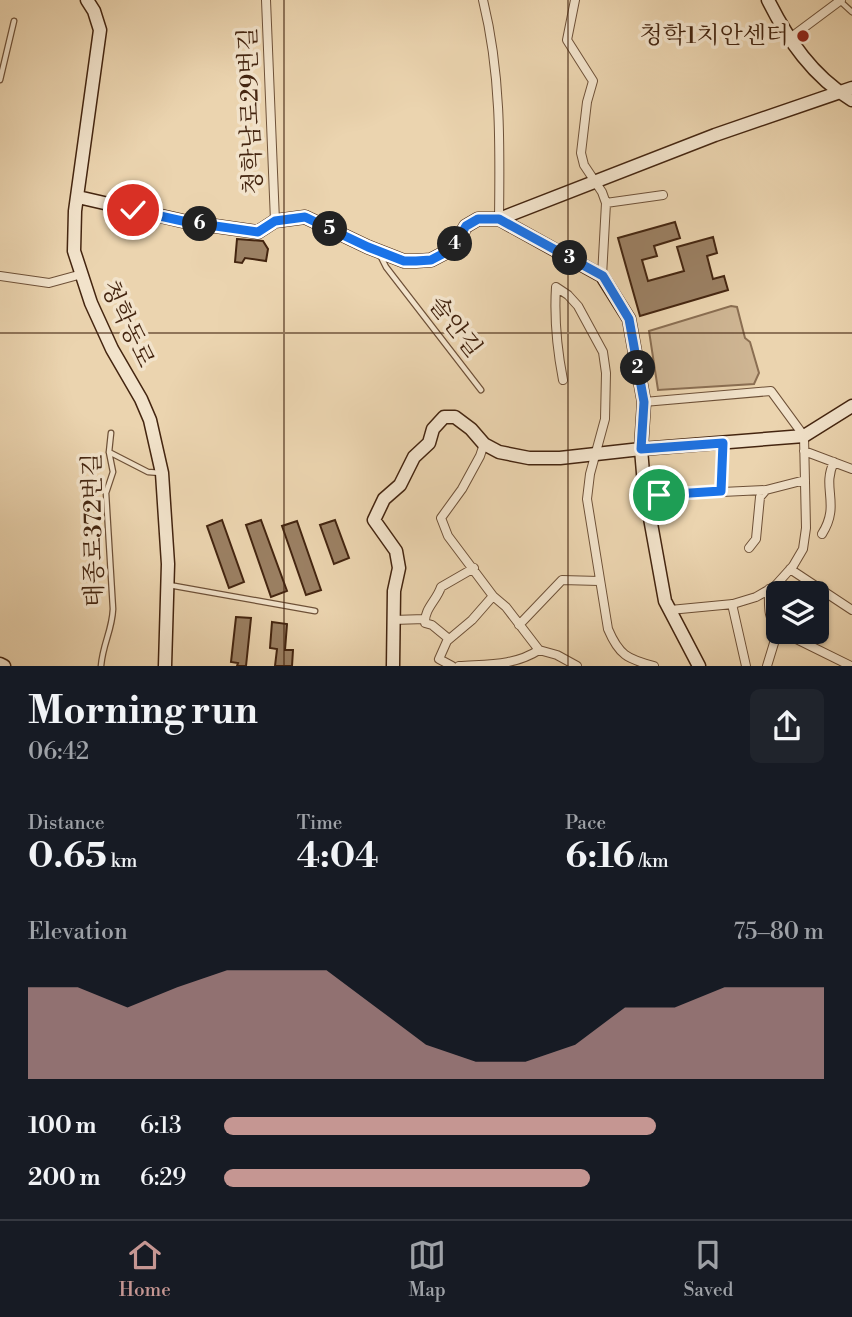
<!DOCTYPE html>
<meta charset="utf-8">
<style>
:root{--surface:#171b24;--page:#20242c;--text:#f1f3f6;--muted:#9ea1a6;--line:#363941;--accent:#c59692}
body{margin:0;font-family:"Libre Bodoni","Noto Serif KR",serif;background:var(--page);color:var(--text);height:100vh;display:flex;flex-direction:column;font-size:26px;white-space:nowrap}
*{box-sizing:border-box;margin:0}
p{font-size:23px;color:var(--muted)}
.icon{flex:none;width:38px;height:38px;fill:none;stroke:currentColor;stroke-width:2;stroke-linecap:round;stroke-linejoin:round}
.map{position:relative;height:666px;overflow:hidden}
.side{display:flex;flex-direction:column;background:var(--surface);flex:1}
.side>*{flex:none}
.fabs{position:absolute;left:766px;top:581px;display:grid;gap:14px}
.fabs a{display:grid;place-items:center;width:63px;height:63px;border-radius:10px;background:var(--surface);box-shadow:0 2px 5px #0004;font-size:35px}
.pin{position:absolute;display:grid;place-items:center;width:60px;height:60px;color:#fff;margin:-30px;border:4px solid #fff;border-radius:50%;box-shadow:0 2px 7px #0007}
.km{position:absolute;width:35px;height:35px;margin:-18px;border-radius:50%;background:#222;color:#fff;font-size:19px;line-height:35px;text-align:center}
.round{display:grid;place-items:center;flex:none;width:74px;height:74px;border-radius:10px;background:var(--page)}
.summary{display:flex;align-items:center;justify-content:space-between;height:119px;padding:0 28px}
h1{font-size:38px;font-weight:800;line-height:52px}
.metrics{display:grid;grid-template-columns:repeat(3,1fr);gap:10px;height:119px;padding:7px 28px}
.metrics div{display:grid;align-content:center}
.metrics b{font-size:35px;font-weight:800}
.metrics small{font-size:19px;font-weight:400}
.metrics p{font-size:19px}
.chart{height:196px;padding:14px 28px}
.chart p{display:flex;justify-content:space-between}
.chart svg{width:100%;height:126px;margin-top:7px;fill:var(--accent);opacity:.7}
ul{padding:0 28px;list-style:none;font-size:23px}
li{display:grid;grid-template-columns:112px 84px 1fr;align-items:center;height:52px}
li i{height:18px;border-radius:9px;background:var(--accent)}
.tab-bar{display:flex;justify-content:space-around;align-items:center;height:98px;border-top:2px solid var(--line);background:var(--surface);font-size:19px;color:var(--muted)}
.tab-bar a{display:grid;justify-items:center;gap:4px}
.tab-bar .selected{color:var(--accent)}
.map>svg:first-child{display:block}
.green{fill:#cfb694;stroke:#8a6e52;stroke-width:2}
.building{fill:#9b8063;stroke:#442510;stroke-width:2}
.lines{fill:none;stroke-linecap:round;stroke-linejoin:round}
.lane-casing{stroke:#6e5138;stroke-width:7}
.street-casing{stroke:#6e5138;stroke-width:10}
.secondary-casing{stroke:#442510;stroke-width:15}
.lane{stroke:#f2e3cb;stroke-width:4.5}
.street{stroke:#f2e3cb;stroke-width:8}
.secondary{stroke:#f2e3cb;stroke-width:12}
.route-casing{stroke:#fff;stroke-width:14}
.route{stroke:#1a73e8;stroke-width:9}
.grid{fill:none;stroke:#442510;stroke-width:2;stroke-opacity:0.55}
.poi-dot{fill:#8f2418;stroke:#f2e3cb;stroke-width:2.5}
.labels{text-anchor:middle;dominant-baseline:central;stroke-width:7;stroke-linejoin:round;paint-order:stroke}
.poi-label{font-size:24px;fill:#442510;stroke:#f2e3cb;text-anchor:end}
.street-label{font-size:24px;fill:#442510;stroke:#f2e3cb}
</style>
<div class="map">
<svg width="852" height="666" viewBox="0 0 852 666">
<rect width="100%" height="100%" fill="#ebd4af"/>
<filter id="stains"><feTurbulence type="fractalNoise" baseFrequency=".00286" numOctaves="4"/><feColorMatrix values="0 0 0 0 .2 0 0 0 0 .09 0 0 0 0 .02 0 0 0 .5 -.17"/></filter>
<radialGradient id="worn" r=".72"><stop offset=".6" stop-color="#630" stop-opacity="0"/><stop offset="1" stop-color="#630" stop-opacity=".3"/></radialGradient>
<path class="green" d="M731,306l6,1 8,31 5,4 9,31 -5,11 -96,6 -9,-59z"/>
<path class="building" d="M675,222l5,16 -26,8 3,10 -15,4 6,21 36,-10 -7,-24 36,-10 4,16 -10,3 6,23 11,-3 4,14 -88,26 -22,-78z
M237,239l26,2 5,8 -2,12 -21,-3 -3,5 -7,-1z
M222,520l22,62 -15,6 -22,-62z
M261,520l26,71 -16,6 -25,-72z
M335,520l14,38 -15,6 -14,-39z
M297,521l24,69 -15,5 -24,-69z
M236,617l15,1 -5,48h-9l1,-3 -7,-1z
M272,622l15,2 -2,26h8l-1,16h-17l2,-17 -7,-1z"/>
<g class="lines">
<g class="lane-casing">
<path id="lane" d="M840,1l12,11
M0,80l14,-59
M380,255l6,12 95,123
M109,452l39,20 13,1
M169,585l146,26
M101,666c2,-23 11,-35 12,-57l-7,-116 7,-21 -4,-20 2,-19"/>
</g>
<g class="street-casing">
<path id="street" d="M266,0l9,221
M483,0c18,73 17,144 16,219
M575,0l-8,40 26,41 -6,21 -6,51 3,12 18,27 4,11 -4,73
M790,38l51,-38
M606,203l57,-8
M0,276l49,7 33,-9
M563,380c-6,-31 -9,-61 -7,-93l12,8 10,11 25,46 3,21 -1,46 -15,55 -3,25 21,130c11,26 19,30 46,37
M644,402l127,-11 33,45 2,92 -3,21 -10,17 -18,20 -19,11 -23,7 -63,6
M484,444l-4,12 -18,33 -21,29 7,18 45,60
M804,451l48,18
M721,491l2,-48
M659,495l107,-5
M822,534c19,-30 -1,-46 12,-72
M749,548l7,-9 4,-42 6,-7 39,-10
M790,569l62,41
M769,589c0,16 -2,30 10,41
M732,604l14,62
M393,620l32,-1
M519,625l43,-45 37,1
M782,632l69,34
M449,639l-17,-14 -7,-2c-1,-14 12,-23 16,-36l33,-19
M539,650l18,5 20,11
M452,666l-13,-7 8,-18 25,-21 21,-24 13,11 33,43c-25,16 -51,14 -80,16
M767,666l11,-36"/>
</g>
<g class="secondary-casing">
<path id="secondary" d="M87,0l7,11 6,19 -25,181 -1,40 17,52 21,46 29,50 9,21 12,53 6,91 -3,102
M768,0c20,40 45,77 84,100
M78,197l109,25 71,10 17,-11 30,-4 63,30 36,14h12l15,-1 21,-11 14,-23 12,-7h21l103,57 27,43 15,83 -3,47 3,36 21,116 34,65
M499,219l216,-84 137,-47
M0,664l4,2
M393,666l1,-75 5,-23 -3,-17 -22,-31 10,-21 16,-14 14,-28 15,-14 4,-14 11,-12h11l16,12 13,15 15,8 30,6h31l81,-9 163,-13 48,-30"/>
</g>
<use href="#lane" class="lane"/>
<use href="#street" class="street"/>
<use href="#secondary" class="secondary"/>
</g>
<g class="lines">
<g class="route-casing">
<path id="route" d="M133,210l54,12 71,10 17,-11 30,-4 63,30 36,14h12l15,-1 21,-11 14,-23 12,-7h21l104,57 26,43 15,83 -3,47 82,-6 -2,48 -62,4"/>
</g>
<use href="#route" class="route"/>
</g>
<path class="grid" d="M284,0v666M568,0v666M0,333h852"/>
<circle class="poi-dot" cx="803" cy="36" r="7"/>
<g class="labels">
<g class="poi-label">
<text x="789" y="36">청학1치안센터</text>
</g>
<g class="street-label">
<text transform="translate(251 111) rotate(-92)">청학남로29번길</text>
<text transform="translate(127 324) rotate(65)">청학동로</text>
<text transform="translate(455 327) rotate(52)">솔안길</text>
<text transform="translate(94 530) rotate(-91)">태종로372번길</text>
</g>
</g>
<rect width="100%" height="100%" filter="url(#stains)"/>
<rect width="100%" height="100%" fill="url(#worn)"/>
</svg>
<div class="fabs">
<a><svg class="icon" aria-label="layers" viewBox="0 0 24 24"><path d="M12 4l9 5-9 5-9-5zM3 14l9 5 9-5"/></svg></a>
</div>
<div class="pin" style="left:659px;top:495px;background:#1e9e55"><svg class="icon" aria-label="arrive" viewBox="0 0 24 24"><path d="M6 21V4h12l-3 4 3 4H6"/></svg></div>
<div class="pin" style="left:133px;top:210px;background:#d93025"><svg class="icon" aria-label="check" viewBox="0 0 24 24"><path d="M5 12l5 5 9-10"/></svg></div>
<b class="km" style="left:638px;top:368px">2</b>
<b class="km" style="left:570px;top:258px">3</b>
<b class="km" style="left:455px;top:244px">4</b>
<b class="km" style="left:330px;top:229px">5</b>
<b class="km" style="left:200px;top:224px">6</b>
</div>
<section class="side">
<div class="summary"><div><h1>Morning run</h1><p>06:42</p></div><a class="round"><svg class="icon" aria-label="share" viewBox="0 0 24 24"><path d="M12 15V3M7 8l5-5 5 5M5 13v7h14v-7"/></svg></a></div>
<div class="metrics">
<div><p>Distance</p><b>0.65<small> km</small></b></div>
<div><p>Time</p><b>4:04</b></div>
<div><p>Pace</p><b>6:16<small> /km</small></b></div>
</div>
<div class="chart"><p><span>Elevation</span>75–80 m</p>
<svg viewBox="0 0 160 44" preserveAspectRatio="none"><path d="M0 44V12L10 12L20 19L30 12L40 6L50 6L60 6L70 19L80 32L90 38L100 38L110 32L120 19L130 19L140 12L150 12L160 12V44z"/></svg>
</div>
<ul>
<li><b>100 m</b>6:13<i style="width:72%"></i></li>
<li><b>200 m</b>6:29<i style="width:61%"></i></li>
</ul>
</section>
<nav class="tab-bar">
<a class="selected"><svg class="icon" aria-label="home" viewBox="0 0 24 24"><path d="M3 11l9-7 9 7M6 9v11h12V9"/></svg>Home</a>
<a><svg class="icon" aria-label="map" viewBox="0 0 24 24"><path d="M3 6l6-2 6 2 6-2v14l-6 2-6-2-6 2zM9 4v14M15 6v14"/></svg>Map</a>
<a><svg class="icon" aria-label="saved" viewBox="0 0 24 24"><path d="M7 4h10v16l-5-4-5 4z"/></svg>Saved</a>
</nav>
